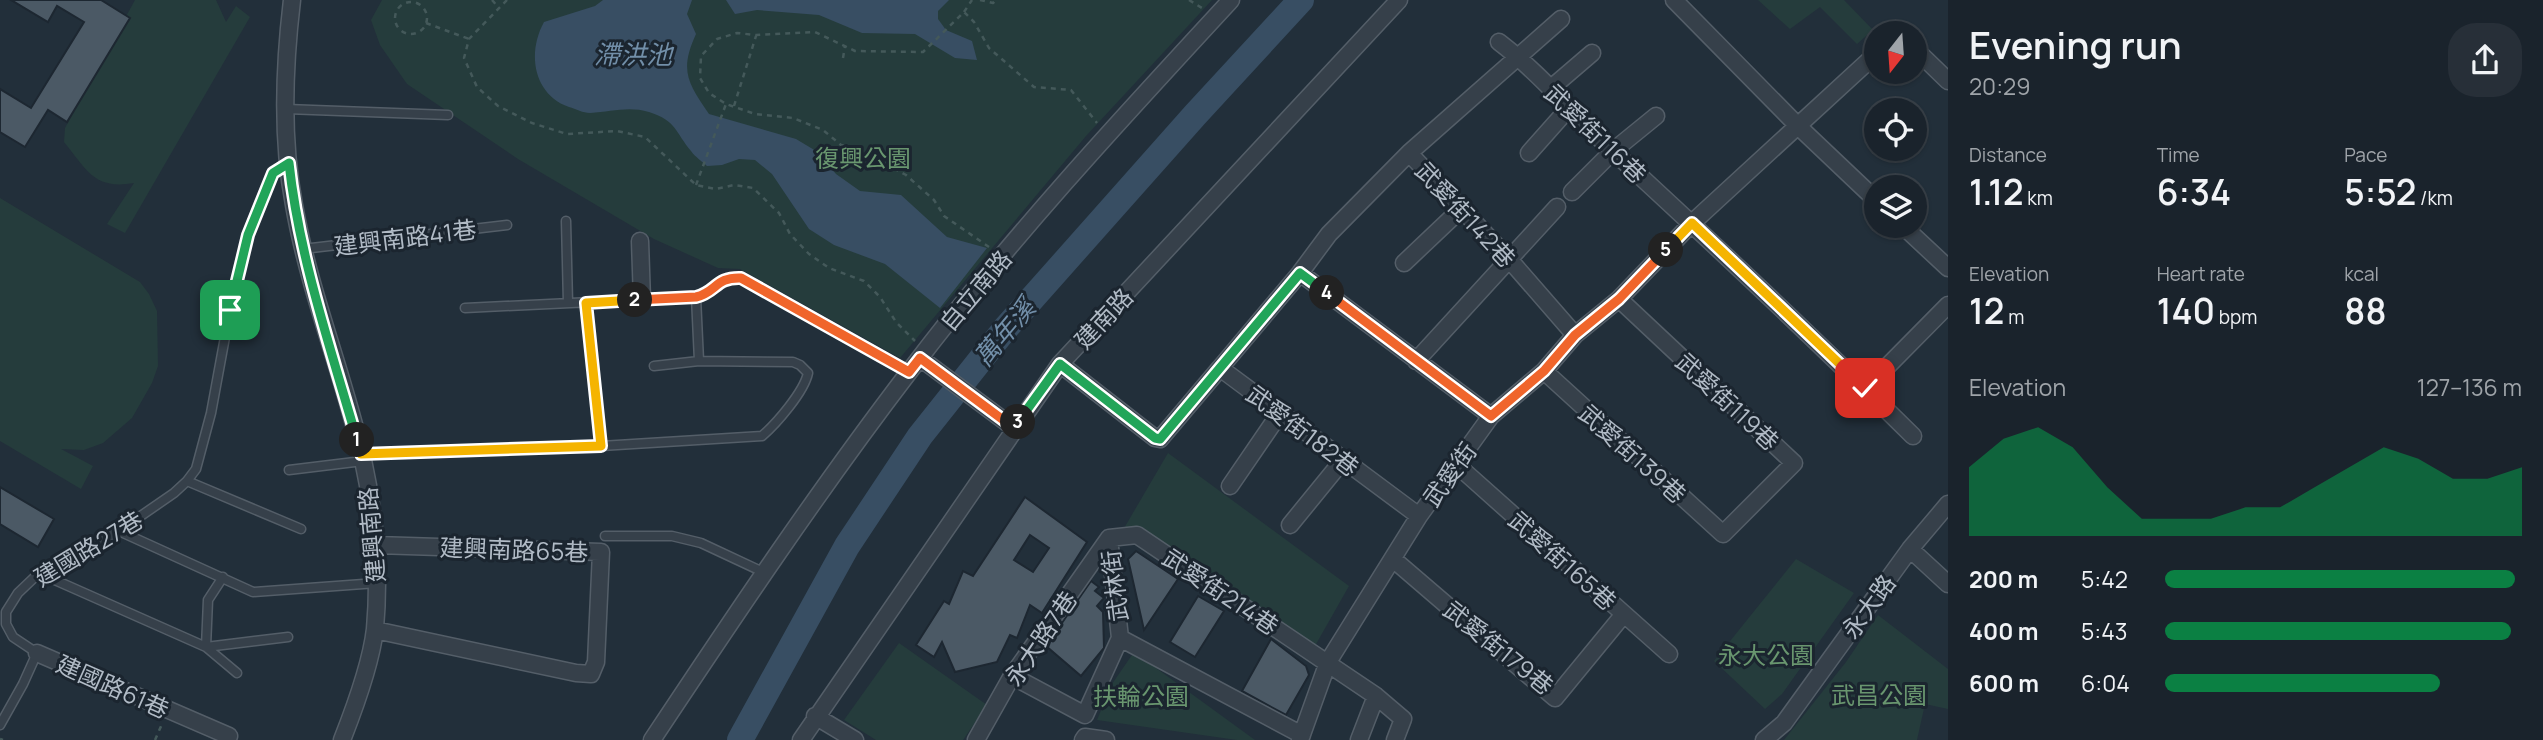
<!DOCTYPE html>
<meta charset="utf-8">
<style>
:root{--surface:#1a232c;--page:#272f38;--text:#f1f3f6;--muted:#9fa4a9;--line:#384048;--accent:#0b8043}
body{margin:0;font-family:Manrope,"Noto Sans TC",sans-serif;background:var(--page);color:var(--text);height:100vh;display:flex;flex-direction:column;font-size:26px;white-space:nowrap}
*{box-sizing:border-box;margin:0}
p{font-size:23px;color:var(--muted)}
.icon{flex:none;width:38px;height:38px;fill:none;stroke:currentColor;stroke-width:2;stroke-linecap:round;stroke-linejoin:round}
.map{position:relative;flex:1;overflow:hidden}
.panel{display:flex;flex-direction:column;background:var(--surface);width:595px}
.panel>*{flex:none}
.needle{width:46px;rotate:197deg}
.fabs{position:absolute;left:1864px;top:21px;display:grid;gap:14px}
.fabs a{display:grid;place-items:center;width:63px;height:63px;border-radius:50%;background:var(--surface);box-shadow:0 2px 5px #0004,0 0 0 2px var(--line);font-size:35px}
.pin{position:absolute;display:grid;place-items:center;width:60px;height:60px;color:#fff;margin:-30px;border-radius:14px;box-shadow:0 4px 10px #0006}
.km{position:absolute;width:35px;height:35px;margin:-18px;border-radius:50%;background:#222;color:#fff;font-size:19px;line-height:35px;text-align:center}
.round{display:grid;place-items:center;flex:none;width:74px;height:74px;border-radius:28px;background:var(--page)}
.headline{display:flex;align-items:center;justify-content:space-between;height:119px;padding:0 21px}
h1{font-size:38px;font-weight:600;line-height:52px}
.figures{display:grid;grid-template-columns:repeat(3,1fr);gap:10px;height:119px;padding:7px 21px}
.figures div{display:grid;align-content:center}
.figures b{font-size:35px;font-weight:600}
.figures small{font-size:19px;font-weight:400}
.figures p{font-size:19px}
.chart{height:196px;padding:14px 21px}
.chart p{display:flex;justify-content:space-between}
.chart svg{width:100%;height:126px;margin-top:7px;fill:var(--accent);opacity:.7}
ul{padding:0 21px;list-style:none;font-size:23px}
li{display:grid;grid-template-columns:112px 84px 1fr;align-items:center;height:52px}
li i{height:18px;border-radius:9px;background:var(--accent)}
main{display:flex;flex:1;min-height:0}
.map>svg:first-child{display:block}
.green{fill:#253c3c}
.water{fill:#384e63}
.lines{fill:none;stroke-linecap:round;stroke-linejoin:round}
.river{stroke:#384e63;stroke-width:26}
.building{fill:#4b5965;stroke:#1d2731;stroke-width:2;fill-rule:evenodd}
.service-casing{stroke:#545e68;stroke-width:11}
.minor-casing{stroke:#545e68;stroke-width:19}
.path{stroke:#44595a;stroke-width:2.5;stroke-dasharray:5 5;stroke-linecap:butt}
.service{stroke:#36404a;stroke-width:8}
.minor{stroke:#36404a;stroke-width:16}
.split-1-casing{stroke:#fff;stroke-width:14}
.split-2-casing{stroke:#fff;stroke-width:14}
.split-3-casing{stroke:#fff;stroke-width:14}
.split-4-casing{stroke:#fff;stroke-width:14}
.split-5-casing{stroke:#fff;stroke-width:14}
.split-6-casing{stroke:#fff;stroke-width:14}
.split-1{stroke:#22a559;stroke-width:9}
.split-2{stroke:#f5b400;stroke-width:9}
.split-3{stroke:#f0652b;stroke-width:9}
.split-4{stroke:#22a559;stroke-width:9}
.split-5{stroke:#f0652b;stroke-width:9}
.split-6{stroke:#f5b400;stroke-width:9}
.labels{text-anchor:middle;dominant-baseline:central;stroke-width:6;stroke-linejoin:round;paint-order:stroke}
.street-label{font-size:24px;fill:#b1bbc6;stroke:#1b252f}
.park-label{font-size:24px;fill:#69966f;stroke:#1b252f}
.water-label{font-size:26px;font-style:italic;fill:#728fa9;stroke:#1b252f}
</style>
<main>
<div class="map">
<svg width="1948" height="740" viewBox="0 0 1948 740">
<rect width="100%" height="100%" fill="#222f3a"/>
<path class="green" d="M135,0h81l10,22 10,-16 14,11 -125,216 -18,-9 27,-41c-40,7 -47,-13 -70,-41l1,-14z
M382,0h830l-126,136 -186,222 -160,-89 -22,-1 -64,-29 -136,-80 -111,-75 -27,-39 -9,-25z
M1758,0h86l29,30 -16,14 -37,-37 -30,22z
M0,198l140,84 9,12 8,17 1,55 -6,17 -20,35 -29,25 -19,7 -23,-1 32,17 -12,23 -81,-48z
M1168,453l181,133 -38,67 -188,-123z
M1796,559l58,34 -72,101 -17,15 -51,-48z
M1878,615l70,54v40l-23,-5 -8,36h-133l62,-78z
M899,643l88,62 -24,35h-87l-32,-20z
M1134,652l121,88h-18l-140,-20 15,-36z"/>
<path class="water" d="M603,0h89l-5,14 9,20c-17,37 -8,49 13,80l87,25 20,12 20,23 24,17 41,4 46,42 40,11 -47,60 -55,-44 -51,-19 -25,-16 -37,-55 -17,-14 -16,-1 -17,6 -15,1c-5,-5 -12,-9 -16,-15 -16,-19 -14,-30 -42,-39 -21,-6 -38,0 -59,1 -7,0 -14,-4 -21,-6 -36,-13 -42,-54 -25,-85l51,-16z
M726,0h223l-11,11v8l8,11 26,11 5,19 -22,-2 -40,-24 -53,-1 -43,-18 -62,-5 -22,4z"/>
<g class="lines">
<path class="river" d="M740,740l107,-194 73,-110 85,-107 190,-214 106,-115"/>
</g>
<path class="building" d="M11,0h90l29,18 -63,104 -19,-12 -23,37 -25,-15v-43l31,19 53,-86 -27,-16 -9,16z
M0,487l54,32 -16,28 -38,-23z
M1025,497l62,45 -45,71 -12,-8 -13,33 -7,-3 -13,27 -42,10 -13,-30 -8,15 -18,-12 28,-44 5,3 14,-33 10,5zM1030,535l19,13 -16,24 -19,-12z
M1136,551l42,28 -34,51 -16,-71z
M1091,581l8,6 -4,4 9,7 -7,8 6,6 1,36 -23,28 -35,-30z
M1198,596l26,15 -29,46 -25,-15z
M1271,639l35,27 3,9 -23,40 -44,-24z"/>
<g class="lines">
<g class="service-casing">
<path id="service" d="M286,109l162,6
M566,221l2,82
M303,249l204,-24
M696,297l3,64
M586,302l15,144
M465,308l231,-11c21,-5 19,-20 46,-19l167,94
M361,454l240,-8 161,-10c14,-12 42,-44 46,-63l-8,-8 -7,-3 -94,-1 -45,5
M289,470l74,-9
M187,481l114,48
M119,531l134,61 124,-9
M605,536h67l29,7 62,29
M39,573l167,74 31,26
M223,577l-15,23 -2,47 82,-10
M0,725l23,-41 14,-31 -24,-16 -7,-13v-12l12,-19 21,-20 80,-42 55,-38 13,-12 9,-12 15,-56 19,-103 18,-75 25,-62 14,-9"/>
</g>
<g class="minor-casing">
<path id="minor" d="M292,0c-8,67 -11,138 2,205 15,87 50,170 69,255 12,55 17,113 12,169 -4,35 -20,78 -33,111
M1674,0l125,127 77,73
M1898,33h1
M1499,42c42,32 77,75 116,111 101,93 201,187 298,283
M1914,48l34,33
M1550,89l42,-36
M1409,153l152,-134
M1529,153l39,-44
M1572,192l41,-41 43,-35
M1903,226l45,42
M640,241l2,59
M1404,263l57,-54
M1300,273l191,143
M920,358l94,70
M1416,361l141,-154
M1060,364l95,74 5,1 60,-71
M1544,371l179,163 71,-71 -175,-164
M1865,389l83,-84
M1457,465l212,189
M1230,486l50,-73
M1419,516l-199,-148 80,-95 29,-39 80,-81 99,105 67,77
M1290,525l53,-65
M1109,538l28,-3 239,161 27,23 -8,21
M1109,538l11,100 182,97
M1910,549l38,35
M1393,559l162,139 69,-84
M375,630l201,43 15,1 5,-12 5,-110 -225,-7
M37,653l192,83
M1012,676l73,39 35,-77
M815,716l40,24
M652,740c83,-125 166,-249 257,-368 99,-131 211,-252 322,-372
M801,740l259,-376 339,-364
M976,740l36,-64 97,-138
M1083,740l2,-3 21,3
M1300,740l28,-78 91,-146 72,-100 53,-45 31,-36 44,-36 73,-76 184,-169
M1359,740l17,-44
M1764,740l20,-17 126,-174 38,-45"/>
</g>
<path class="path" d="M492,0l7,8
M507,0l-38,39 -5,19 13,29 21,19 34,17 35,11 50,-3 28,6 51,48 20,4 18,-4 19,3 26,25 11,21 19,20 20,14 35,13 16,16 16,25 19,19
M980,0l13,3 3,-3
M1189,0l13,8
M395 18a16 16 0 1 1 32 0a16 16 0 1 1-32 0Z
M964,12l8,-12
M426,23l43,16
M843,58l2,-12
M734,106l22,-70
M696,185l30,-81
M989,247l-45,-31 -10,-16 -28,-25 -46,-25 -19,-5 -18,-15 -30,-12 -38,-4 -29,-10 -17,-11 -9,-15 1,-22 16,-17 20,-6 19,2 59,-3 40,19 68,1 41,-40 10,10 15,26 45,39 37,3 26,33
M0,739l3,1
M155,740l7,-16"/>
<use href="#service" class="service"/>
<use href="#minor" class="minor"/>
</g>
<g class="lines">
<g class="split-1-casing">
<path id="split-1" d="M230,310l18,-75 25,-62 16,-10c10,94 42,186 68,277"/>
</g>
<g class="split-2-casing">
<path id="split-2" d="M357,440l4,14 240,-8 -15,-143 49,-3"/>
</g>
<g class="split-3-casing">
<path id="split-3" d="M635,300l61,-3c21,-5 19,-20 45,-19l168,94 11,-14 94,70 4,-6"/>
</g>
<g class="split-4-casing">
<path id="split-4" d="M1018,422l42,-58 95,74 5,1 140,-166 27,20"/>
</g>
<g class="split-5-casing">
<path id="split-5" d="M1327,293l164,123 53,-45 31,-36 44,-36 47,-49"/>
</g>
<g class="split-6-casing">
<path id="split-6" d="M1666,250l26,-27 173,165"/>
</g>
<use href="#split-1" class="split-1"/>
<use href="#split-2" class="split-2"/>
<use href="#split-3" class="split-3"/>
<use href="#split-4" class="split-4"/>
<use href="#split-5" class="split-5"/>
<use href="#split-6" class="split-6"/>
</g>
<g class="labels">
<g class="street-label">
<text transform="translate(1596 133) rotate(44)">武愛街116巷</text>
<text transform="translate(1466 214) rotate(47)">武愛街142巷</text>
<text transform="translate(405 237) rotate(-7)">建興南路41巷</text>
<text transform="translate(975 290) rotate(-50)">自立南路</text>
<text transform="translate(1103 318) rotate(-47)">建南路</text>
<text transform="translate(1728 401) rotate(43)">武愛街119巷</text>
<text transform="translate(1303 430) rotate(37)">武愛街182巷</text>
<text transform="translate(1633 453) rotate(42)">武愛街139巷</text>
<text transform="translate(1449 474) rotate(-54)">武愛街</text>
<text transform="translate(371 535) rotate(-95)">建興南路</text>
<text transform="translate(88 548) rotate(-31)">建國路27巷</text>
<text transform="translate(514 549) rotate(2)">建興南路65巷</text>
<text transform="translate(1563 560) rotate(42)">武愛街165巷</text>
<text transform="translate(1114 586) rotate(-97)">武林街</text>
<text transform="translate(1221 591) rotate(34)">武愛街214巷</text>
<text transform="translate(1868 606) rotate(-54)">永大路</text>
<text transform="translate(1040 638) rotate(-56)">永大路7巷</text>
<text transform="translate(1499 647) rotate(39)">武愛街179巷</text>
<text transform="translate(113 686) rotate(24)">建國路61巷</text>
</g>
<g class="park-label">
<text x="863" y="157">復興公園</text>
<text x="1766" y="654">永大公園</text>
<text x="1879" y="694">武昌公園</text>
<text x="1141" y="695">扶輪公園</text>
</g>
<g class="water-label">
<text x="633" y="54">滯洪池</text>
<text transform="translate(1004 332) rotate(-50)">萬年溪</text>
</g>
</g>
</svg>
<div class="fabs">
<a><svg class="needle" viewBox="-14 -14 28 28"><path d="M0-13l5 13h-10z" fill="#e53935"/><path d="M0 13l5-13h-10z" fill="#9fa4a9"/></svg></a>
<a><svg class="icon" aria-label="locate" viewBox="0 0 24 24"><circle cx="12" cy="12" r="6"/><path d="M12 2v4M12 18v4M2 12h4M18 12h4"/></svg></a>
<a><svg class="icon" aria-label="layers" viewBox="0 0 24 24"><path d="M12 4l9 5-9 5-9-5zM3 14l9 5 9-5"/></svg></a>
</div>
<div class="pin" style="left:230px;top:310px;background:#1e9e55"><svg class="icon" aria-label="arrive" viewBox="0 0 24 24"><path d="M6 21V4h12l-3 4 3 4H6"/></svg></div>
<div class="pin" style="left:1865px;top:388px;background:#d93025"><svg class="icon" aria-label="check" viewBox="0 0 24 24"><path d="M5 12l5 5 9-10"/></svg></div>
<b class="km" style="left:357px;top:440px">1</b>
<b class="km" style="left:635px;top:300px">2</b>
<b class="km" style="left:1018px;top:422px">3</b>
<b class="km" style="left:1327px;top:293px">4</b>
<b class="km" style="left:1666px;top:250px">5</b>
</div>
<section class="panel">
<div class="headline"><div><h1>Evening run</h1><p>20:29</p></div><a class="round"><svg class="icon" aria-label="share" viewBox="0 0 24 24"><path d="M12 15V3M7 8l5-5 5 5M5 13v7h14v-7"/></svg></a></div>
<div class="figures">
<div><p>Distance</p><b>1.12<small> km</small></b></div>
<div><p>Time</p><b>6:34</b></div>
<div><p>Pace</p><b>5:52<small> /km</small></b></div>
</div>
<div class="figures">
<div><p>Elevation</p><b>12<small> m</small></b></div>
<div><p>Heart rate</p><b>140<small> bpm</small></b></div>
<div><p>kcal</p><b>88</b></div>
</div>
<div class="chart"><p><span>Elevation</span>127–136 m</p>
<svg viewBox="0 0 160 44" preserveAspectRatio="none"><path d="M0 44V20L10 10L20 6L30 13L40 27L50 38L60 38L70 38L80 34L90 34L100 27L110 20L120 13L130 17L140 24L150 24L160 20V44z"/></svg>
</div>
<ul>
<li><b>200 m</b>5:42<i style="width:98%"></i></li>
<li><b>400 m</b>5:43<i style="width:97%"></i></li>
<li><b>600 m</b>6:04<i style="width:77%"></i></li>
</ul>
</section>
</main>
